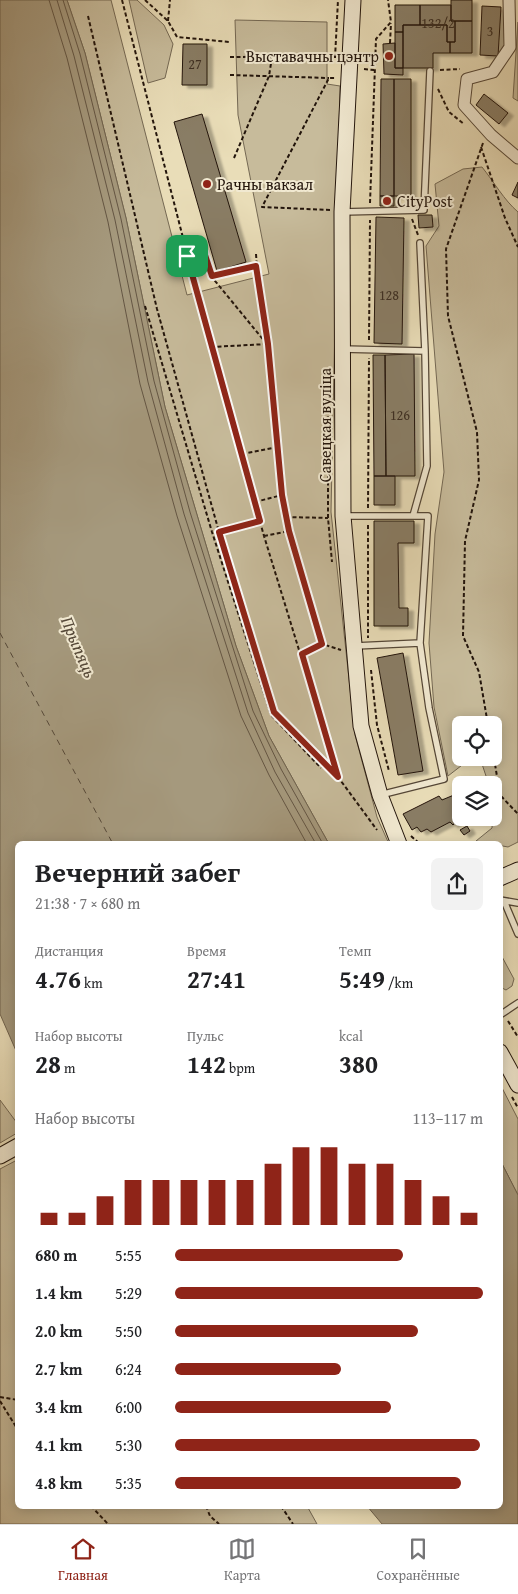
<!DOCTYPE html>
<html lang="ru">
<meta charset="utf-8">
<style>
:root{--surface:#fff;--page:#f2f2f2;--text:#202124;--muted:#757577;--line:#e0e0e0;--accent:#8f2418}
body{margin:0;font-family:"Gentium Book Plus",serif;background:var(--page);color:var(--text);height:100vh;display:flex;flex-direction:column;font-size:19px;white-space:nowrap}
*{box-sizing:border-box;margin:0}
p{font-size:16px;color:var(--muted)}
.icon{flex:none;width:28px;height:28px;fill:none;stroke:currentColor;stroke-width:2;stroke-linecap:round;stroke-linejoin:round}
.map{position:relative;flex:1;overflow:hidden}
.details{position:absolute;left:15px;top:841px;width:488px;height:668px;display:flex;flex-direction:column;background:var(--surface);border-radius:8px;box-shadow:0 2px 12px #0003}
.details>*{flex:none}
.controls{position:absolute;left:452px;top:716px;display:grid;gap:10px}
.controls a{display:grid;place-items:center;width:50px;height:50px;border-radius:8px;background:var(--surface);box-shadow:0 2px 12px #0003;font-size:25px}
.pin{position:absolute;display:grid;place-items:center;width:42px;height:42px;color:#fff;margin:-21px;border-radius:10px;box-shadow:0 2px 8px #0006}
.round{display:grid;place-items:center;flex:none;width:52px;height:52px;border-radius:8px;background:var(--page)}
.overview{display:flex;align-items:center;justify-content:space-between;height:85px;padding:0 20px}
h1{font-size:28px;font-weight:700;line-height:38px}
.figures{display:grid;grid-template-columns:repeat(3,1fr);gap:8px;height:85px;padding:5px 20px}
.figures div{display:grid;align-content:center}
.figures b{font-size:25px;font-weight:700}
.figures small{font-size:14px;font-weight:400}
.figures p{font-size:14px}
.chart{height:140px;padding:10px 20px}
.chart p{display:flex;justify-content:space-between}
.chart svg{width:100%;height:90px;margin-top:5px;stroke:var(--accent);stroke-width:6}
ul{padding:0 20px;list-style:none;font-size:16px}
li{display:grid;grid-template-columns:80px 60px 1fr;align-items:center;height:38px}
li i{height:12px;border-radius:6px;background:var(--accent)}
.dock{display:flex;justify-content:space-around;align-items:center;height:70px;border-top:1px solid var(--line);background:var(--surface);font-size:14px;color:var(--muted)}
.dock a{display:grid;justify-items:center;gap:2px}
.dock .selected{color:var(--accent)}
.map>svg:first-child{display:block}
.green{fill:#c7bb9b;stroke:#746853;fill-rule:evenodd}
.water{fill:#a5997d;stroke:#71644f}
.lines{fill:none;stroke-linecap:round;stroke-linejoin:round}
.shore{stroke:#645644;stroke-width:1}
.ferry{stroke:#564939;stroke-width:1;stroke-dasharray:6 5;stroke-linecap:butt}
.building{fill:#897d65;stroke:#22140b;filter:url(#shadow)}
.service-casing{stroke:#544636;stroke-width:8}
.minor-casing{stroke:#544636;stroke-width:13}
.secondary-casing{stroke:#22140b;stroke-width:17}
.path{stroke:#22140b;stroke-width:2;stroke-dasharray:4 2.5;stroke-linecap:butt}
.service{stroke:#f1e9d1;stroke-width:5.5}
.minor{stroke:#f1e9d1;stroke-width:11}
.secondary{stroke:#f1e9d1;stroke-width:15}
.route-casing{stroke:#fff;stroke-width:10}
.route{stroke:#8f2418;stroke-width:6}
.poi-dot{fill:#8f2418;stroke:#f1e9d1;stroke-width:2}
.labels{text-anchor:middle;dominant-baseline:central;stroke-width:4;stroke-linejoin:round;paint-order:stroke}
.number-label{font-size:14px;fill:#3c2e22}
.poi-label{font-size:16px;fill:#22140b;stroke:#f1e9d1;text-anchor:start}
.street-label{font-size:16px;fill:#22140b;stroke:#f1e9d1}
.water-label{font-size:18px;font-style:italic;fill:#564939;stroke:#f1e9d1}
</style>
<div class="map">
<svg width="518" height="1524" viewBox="0 0 518 1524">
<defs>
<filter id="shadow"><feDropShadow dx="5.5" dy="3" stdDeviation="1" flood-color="#0004"/></filter>
</defs>
<rect width="100%" height="100%" fill="#e9ddb8"/>
<filter id="stains"><feTurbulence type="fractalNoise" baseFrequency=".004" numOctaves="4"/><feColorMatrix values="0 0 0 0 .2 0 0 0 0 .09 0 0 0 0 .02 0 0 0 .5 -.17"/></filter>
<radialGradient id="worn" r=".72"><stop offset=".6" stop-color="#630" stop-opacity="0"/><stop offset="1" stop-color="#630" stop-opacity=".3"/></radialGradient>
<path class="green" d="M67,0h44l76,295 82,-21 -31,-159 -3,-95 92,2v62l13,2 -9,426 24,223 22,82 12,27h-60l-60,-108 -33,-90 -71,-239 -39,-189 -41,-165z
M129,0h8l27,25 9,19 -8,34 -17,5z
M518,22v79l-5,-3z
M482,167c12,15 22,33 36,45v630l-10,5 -32,-6 16,-13 2,-43h-5l-7,-21 -16,-2 -18,14 -14,-69 -5,-64 6,-109 9,-62 -18,-226 13,-20 -4,-42 28,-15zM461,725h33v33h-33z
M500,953l14,26 -2,7 -6,4 -6,-3z
M500,1084l18,35v76l-18,-35z
M0,1100l17,23v10l-17,10z
M17,1160l1,346h289l10,18h-317v-355z"/>
<path class="water" d="M0,0h67l18,53 41,165 39,189 71,239 33,90 60,108h-311l-1,209 -17,-39z
M500,1160l18,35v329h-136l-15,-18h133z"/>
<g class="lines">
<path class="shore" d="M49,0l18,58 41,164 32,162 37,132 64,200 28,59 38,69
M57,0l17,56 41,164 33,162 36,132 64,199 27,59 41,72
M63,0l17,54 41,165 33,162 36,131 63,199 28,58 42,75"/>
<path class="ferry" d="M0,633l113,211"/>
</g>
<path class="building" d="M451,0h21v21h-21z
M395,5h25v20h-17v7h-8z
M420,5h31v16h4v21h-8v-17h-27z
M482,6l19,1 -3,49 -18,-1z
M455,21h17v32h-22v-11h5z
M403,25h44v17h3v11h-17v15h-30z
M395,32h8v36h-8z
M395,43v25h8v7l-19,-1 -1,-30z
M183,44h24v41h-25z
M381,79h13v117h-14z
M394,79h17v117h-17z
M484,94l24,19 -9,11 -23,-19z
M202,114l44,148 -29,9 -43,-149z
M518,182v16l-6,-3z
M380,196h14v10h-14z
M418,215h14l1,12 -14,1z
M376,217l28,1 -2,126 -28,-1z
M414,354l1,122h-29l-1,-121z
M373,355h12l1,121h-12z
M374,476h21v29h-21z
M374,521h40v22h-16l1,65h9v18h-34z
M403,653l20,118 -25,4 -21,-117z
M461,792v24l-8,9 -3,-3 -19,10 -4,-3 -6,3 -4,-5 -5,3 -9,-16 36,-18 3,4z
M467,826l3,5 -6,4 -4,-5z"/>
<g class="lines">
<g class="service-casing">
<path id="service" d="M342,212l82,-2 6,-139
M420,243l5,108
M342,349l83,2 2,115 -14,50
M345,516h83l-8,127
M355,646l65,-3 9,65 15,71 -64,16
M500,900l18,3
M504,901l14,33
M500,1015l18,-12"/>
</g>
<g class="minor-casing">
<path id="minor" d="M509,0l1,47 -17,25 -26,7 -3,26 27,30 27,23"/>
</g>
<g class="secondary-casing">
<path id="secondary" d="M353,0l-11,212 1,304 18,210 19,69 19,49
M500,878l18,-8
M500,1052l18,33
M0,1156l18,-10"/>
</g>
<path class="path" d="M122,0l89,347 53,189 74,241 39,53
M145,0l23,21 9,16 52,5
M88,16l69,293 62,223 55,180 62,63
M168,21l2,-21
M390,43l1,-20
M230,57l105,-1
M335,58l3,-58
M364,69l10,1
M440,70l20,-1
M230,75l99,3
M438,89l11,23 15,12
M483,143l-37,106 2,67 29,116 2,48 -14,61 -2,95 16,36 9,53
M481,147l24,71 13,29
M234,158l35,-82 3,-19
M370,203l6,-164 15,-17 -3,-22
M330,210l-68,-3 67,-129h6
M412,219l6,16
M256,254l2,28 10,62 14,151 7,36 33,113
M187,256l17,-4 7,24
M256,266l-45,10 55,67
M145,306l67,226 59,183 50,53
M369,340l1,-120
M211,347l57,-3
M328,410v108l4,44
M242,454l36,-7
M255,502l27,-7
M368,508l1,-150
M286,517l42,1
M368,525v113
M219,532l41,-11
M264,536l25,-5
M302,654l20,-10 19,6
M371,670l6,55 12,46
M494,758l6,37 18,19
M411,836l9,8
M508,1021l10,16
M512,1097l6,11
M0,1397l18,3
M0,1401l18,29
M91,1506l17,18
M206,1506l4,10 9,8
M281,1506l12,18"/>
<use href="#service" class="service"/>
<use href="#minor" class="minor"/>
<use href="#secondary" class="secondary"/>
</g>
<g class="lines">
<g class="route-casing">
<path id="route" d="M204,252l8,24 44,-10 12,78 14,151 7,36 33,113 -20,10 36,123 -64,-65 -55,-180 41,-11 -73,-265z"/>
</g>
<use href="#route" class="route"/>
</g>
<g class="poi-dot">
<circle cx="389" cy="56" r="5"/>
<circle cx="207" cy="184" r="5"/>
<circle cx="387" cy="201" r="5"/>
</g>
<g class="labels">
<g class="number-label">
<text x="438" y="23">132/2</text>
<text x="490" y="31">3</text>
<text x="195" y="64">27</text>
<text x="389" y="295">128</text>
<text x="400" y="415">126</text>
</g>
<g class="poi-label">
<text x="379" y="56" text-anchor="end">Выставачны цэнтр</text>
<text x="217" y="184">Рачны вакзал</text>
<text x="397" y="201">CityPost</text>
</g>
<g class="street-label">
<text transform="translate(325 425) rotate(-90)">Савецкая вуліца</text>
</g>
<g class="water-label">
<text transform="translate(79 647) rotate(67)">Прыпяць</text>
</g>
</g>
<rect width="100%" height="100%" filter="url(#stains)"/>
<rect width="100%" height="100%" fill="url(#worn)"/>
</svg>
<div class="controls">
<a><svg class="icon" aria-label="locate" viewBox="0 0 24 24"><circle cx="12" cy="12" r="6"/><path d="M12 2v4M12 18v4M2 12h4M18 12h4"/></svg></a>
<a><svg class="icon" aria-label="layers" viewBox="0 0 24 24"><path d="M12 4l9 5-9 5-9-5zM3 14l9 5 9-5"/></svg></a>
</div>
<div class="pin" style="left:187px;top:256px;background:#1e9e55"><svg class="icon" aria-label="arrive" viewBox="0 0 24 24"><path d="M6 21V4h12l-3 4 3 4H6"/></svg></div>
<section class="details">
<div class="overview"><div><h1>Вечерний забег</h1><p>21:38 · 7 × 680 m</p></div><a class="round"><svg class="icon" aria-label="share" viewBox="0 0 24 24"><path d="M12 15V3M7 8l5-5 5 5M5 13v7h14v-7"/></svg></a></div>
<div class="figures">
<div><p>Дистанция</p><b>4.76<small> km</small></b></div>
<div><p>Время</p><b>27:41</b></div>
<div><p>Темп</p><b>5:49<small> /km</small></b></div>
</div>
<div class="figures">
<div><p>Набор высоты</p><b>28<small> m</small></b></div>
<div><p>Пульс</p><b>142<small> bpm</small></b></div>
<div><p>kcal</p><b>380</b></div>
</div>
<div class="chart"><p><span>Набор высоты</span>113–117 m</p>
<svg viewBox="0 0 160 44" preserveAspectRatio="none"><path d="M5 44V38M15 44V38M25 44V30M35 44V22M45 44V22M55 44V22M65 44V22M75 44V22M85 44V14M95 44V6M105 44V6M115 44V14M125 44V14M135 44V22M145 44V30M155 44V38"/></svg>
</div>
<ul>
<li><b>680 m</b>5:55<i style="width:74%"></i></li>
<li><b>1.4 km</b>5:29<i style="width:100%"></i></li>
<li><b>2.0 km</b>5:50<i style="width:79%"></i></li>
<li><b>2.7 km</b>6:24<i style="width:54%"></i></li>
<li><b>3.4 km</b>6:00<i style="width:70%"></i></li>
<li><b>4.1 km</b>5:30<i style="width:99%"></i></li>
<li><b>4.8 km</b>5:35<i style="width:93%"></i></li>
</ul>
</section>
</div>
<nav class="dock">
<a class="selected"><svg class="icon" aria-label="home" viewBox="0 0 24 24"><path d="M3 11l9-7 9 7M6 9v11h12V9"/></svg>Главная</a>
<a><svg class="icon" aria-label="map" viewBox="0 0 24 24"><path d="M3 6l6-2 6 2 6-2v14l-6 2-6-2-6 2zM9 4v14M15 6v14"/></svg>Карта</a>
<a><svg class="icon" aria-label="saved" viewBox="0 0 24 24"><path d="M7 4h10v16l-5-4-5 4z"/></svg>Сохранённые</a>
</nav>
